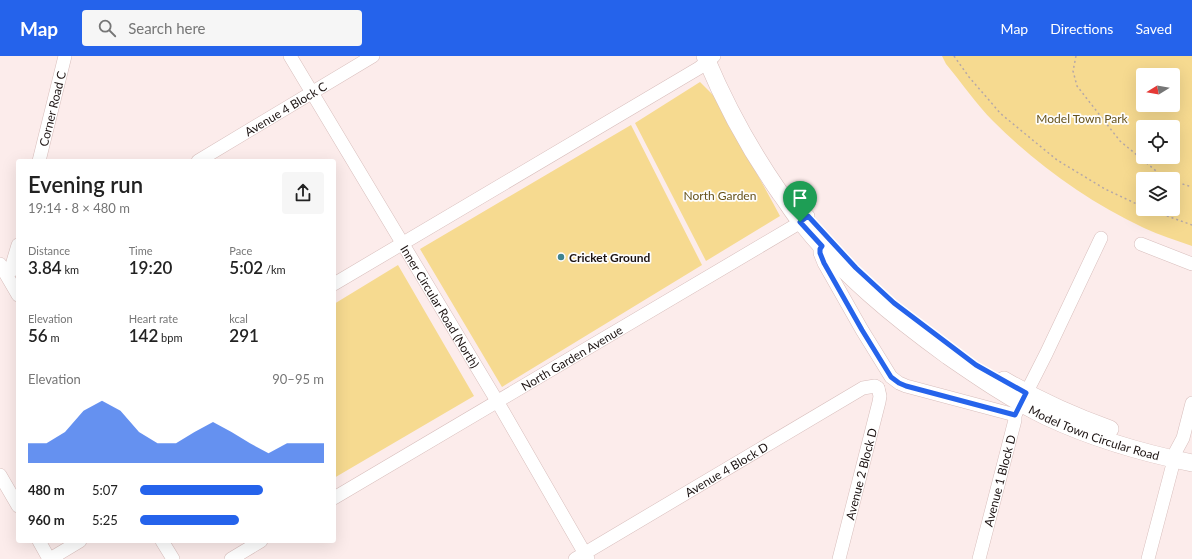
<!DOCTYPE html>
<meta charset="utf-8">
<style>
:root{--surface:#fff;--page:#f6f6f6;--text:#222;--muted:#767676;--accent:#2563eb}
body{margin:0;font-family:Lato,sans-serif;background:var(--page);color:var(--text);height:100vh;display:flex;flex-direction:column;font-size:15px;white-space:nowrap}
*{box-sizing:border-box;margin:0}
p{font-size:13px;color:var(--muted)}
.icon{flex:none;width:22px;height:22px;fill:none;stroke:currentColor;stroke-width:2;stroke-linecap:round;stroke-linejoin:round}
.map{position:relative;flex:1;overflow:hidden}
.drawer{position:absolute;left:16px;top:103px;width:320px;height:384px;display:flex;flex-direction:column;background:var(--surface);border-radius:4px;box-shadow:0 4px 16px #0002}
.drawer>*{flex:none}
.needle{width:26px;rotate:259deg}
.fabs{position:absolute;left:1136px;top:12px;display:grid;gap:8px}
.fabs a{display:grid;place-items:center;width:44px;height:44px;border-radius:4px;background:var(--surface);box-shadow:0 4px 16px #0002;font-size:20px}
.pin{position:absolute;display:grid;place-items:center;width:34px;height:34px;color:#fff;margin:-41px -17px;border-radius:50% 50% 50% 0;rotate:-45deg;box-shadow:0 0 4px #0007}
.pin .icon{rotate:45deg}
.round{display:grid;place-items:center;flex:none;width:42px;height:42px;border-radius:4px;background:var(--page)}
.overview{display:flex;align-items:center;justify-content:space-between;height:68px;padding:0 12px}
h1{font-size:22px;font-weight:600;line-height:30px}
.stats{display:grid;grid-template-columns:repeat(3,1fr);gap:6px;height:68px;padding:4px 12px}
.stats div{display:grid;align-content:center}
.stats b{font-size:17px;font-weight:600}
.stats small{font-size:11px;font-weight:400}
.stats p{font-size:11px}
.chart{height:112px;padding:8px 12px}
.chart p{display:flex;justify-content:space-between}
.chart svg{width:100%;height:72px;margin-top:4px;fill:var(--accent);opacity:.7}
ul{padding:0 12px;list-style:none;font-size:13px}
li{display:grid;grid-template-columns:64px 48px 1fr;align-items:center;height:30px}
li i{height:10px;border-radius:5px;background:var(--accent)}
header{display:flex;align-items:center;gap:24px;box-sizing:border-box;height:56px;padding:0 20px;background:var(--accent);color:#fff}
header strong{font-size:19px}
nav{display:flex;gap:22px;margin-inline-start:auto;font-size:14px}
.search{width:280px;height:36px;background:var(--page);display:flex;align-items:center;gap:10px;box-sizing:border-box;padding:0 14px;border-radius:4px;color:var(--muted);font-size:15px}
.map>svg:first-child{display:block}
.green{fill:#f6da90;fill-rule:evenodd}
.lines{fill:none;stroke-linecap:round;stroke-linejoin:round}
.minor-casing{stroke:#d8bebc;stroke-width:14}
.major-casing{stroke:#d8bebc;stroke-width:18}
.path{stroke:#b6a8a7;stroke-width:1.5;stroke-dasharray:2 3;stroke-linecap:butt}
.minor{stroke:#fff;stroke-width:13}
.major{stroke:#fff;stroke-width:17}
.route-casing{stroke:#fff;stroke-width:8}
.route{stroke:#2563eb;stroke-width:5}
.poi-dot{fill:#3e8390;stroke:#fdfdfd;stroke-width:1.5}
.labels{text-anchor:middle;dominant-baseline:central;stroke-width:3.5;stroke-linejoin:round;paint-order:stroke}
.street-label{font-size:12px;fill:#1c1312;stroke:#fdfdfd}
.park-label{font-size:12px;fill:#66521a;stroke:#fdfdfd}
.poi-label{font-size:12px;font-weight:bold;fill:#1c1312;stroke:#fdfdfd;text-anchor:start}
</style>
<header>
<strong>Map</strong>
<div class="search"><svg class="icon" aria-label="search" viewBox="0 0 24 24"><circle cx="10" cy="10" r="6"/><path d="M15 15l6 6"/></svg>Search here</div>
<nav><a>Map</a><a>Directions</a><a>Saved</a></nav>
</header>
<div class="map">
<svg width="1192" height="503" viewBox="0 0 1192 503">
<rect width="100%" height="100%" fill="#fceceb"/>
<path class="green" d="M942,0h250v190c-16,-6 -33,-11 -48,-18 -57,-27 -107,-63 -151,-107 -17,-17 -31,-38 -47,-57zM1143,19h30v30h-30zM1143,71h30v30h-30zM1143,123h30v30h-30z
M700,26l16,16 64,118 -74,45 -71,-138z
M631,69l71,140 -200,122 -82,-138z
M398,209l76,131 -140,82v-174z"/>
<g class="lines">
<g class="minor-casing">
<g id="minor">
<path id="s1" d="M290,0l207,345 91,158"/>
<path id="s2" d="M39,105l26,-105"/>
<path id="s3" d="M198,105l175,-105"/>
<path d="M1141,188l51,20"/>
<path d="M822,190l-2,3v4l4,10 38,67 29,47 8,6 7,3 109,29"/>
<path d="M0,208l18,31"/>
<path d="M13,214l-1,-5 6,-20"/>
<path d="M334,228l365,-216 15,-12"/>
<path d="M0,419l18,31"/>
<path id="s4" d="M334,442l467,-276 7,-6"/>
<path d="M39,485l10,18"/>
<path d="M162,485l11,18"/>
<path d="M50,503l30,-18"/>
<path d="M231,503l30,-18"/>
<path id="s5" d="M575,503l288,-171 12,-2 3,2"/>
<path id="s6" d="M839,503l40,-157 1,-6 -2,-8"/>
<path id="s7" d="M979,503l36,-139v-5l31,-61 55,-116"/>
<path d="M1148,503l26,-99 2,-9 7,-13 9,-35"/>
</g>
</g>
<g class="major-casing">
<g id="major">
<path id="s8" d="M705,0c20,48 45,94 75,137 7,9 13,20 21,29 42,53 93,95 147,134 32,22 64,44 99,61 45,21 96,36 145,46"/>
<path d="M1004,324c34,20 69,36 106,49"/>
</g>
</g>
<path class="path" d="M954,0l15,21 32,37 56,46 48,29 38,18
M1076,0l-3,15 4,15 43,55 41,34 8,4
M1173,125l19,6
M1148,153l44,16"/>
<use href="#minor" class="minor"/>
<use href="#major" class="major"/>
</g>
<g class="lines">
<g class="route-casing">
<path id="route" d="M808,160l48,52 38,35 82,62 50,28 -11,22 -109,-29 -7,-3 -8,-6 -29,-47 -38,-67 -4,-10v-4l2,-3 -22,-24z"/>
</g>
<use href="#route" class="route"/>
</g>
<circle class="poi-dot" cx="561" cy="201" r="4"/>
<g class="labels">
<g class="street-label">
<text stroke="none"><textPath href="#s2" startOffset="54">Corner Road C</textPath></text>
<text stroke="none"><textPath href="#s3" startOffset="102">Avenue 4 Block C</textPath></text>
<text stroke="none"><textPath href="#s1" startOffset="292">Inner Circular Road (North)</textPath></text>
<text stroke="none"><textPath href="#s4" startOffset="276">North Garden Avenue</textPath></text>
<text stroke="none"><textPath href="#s8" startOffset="558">Model Town Circular Road</textPath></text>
<text stroke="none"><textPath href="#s5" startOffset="176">Avenue 4 Block D</textPath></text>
<text stroke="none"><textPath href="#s6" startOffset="88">Avenue 2 Block D</textPath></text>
<text stroke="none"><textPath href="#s7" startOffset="81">Avenue 1 Block D</textPath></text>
</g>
<g class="park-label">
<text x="1082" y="62">Model Town Park</text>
<text x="720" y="139">North Garden</text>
</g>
<g class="poi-label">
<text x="569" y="201">Cricket Ground</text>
</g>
</g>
</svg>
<div class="fabs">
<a><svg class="needle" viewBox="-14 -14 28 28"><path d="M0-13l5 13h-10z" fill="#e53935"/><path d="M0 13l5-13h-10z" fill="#767676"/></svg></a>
<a><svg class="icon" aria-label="locate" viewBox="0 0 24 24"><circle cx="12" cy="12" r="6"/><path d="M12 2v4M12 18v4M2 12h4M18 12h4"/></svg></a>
<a><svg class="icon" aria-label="layers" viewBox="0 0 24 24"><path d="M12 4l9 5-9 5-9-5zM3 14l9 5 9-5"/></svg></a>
</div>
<div class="pin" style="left:800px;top:166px;background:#1e9e55"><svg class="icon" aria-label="arrive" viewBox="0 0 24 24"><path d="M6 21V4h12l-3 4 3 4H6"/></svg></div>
<section class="drawer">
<div class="overview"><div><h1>Evening run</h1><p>19:14 · 8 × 480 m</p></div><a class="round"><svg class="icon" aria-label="share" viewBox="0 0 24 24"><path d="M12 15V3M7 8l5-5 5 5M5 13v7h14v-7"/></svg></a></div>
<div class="stats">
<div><p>Distance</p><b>3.84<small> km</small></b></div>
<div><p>Time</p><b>19:20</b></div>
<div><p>Pace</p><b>5:02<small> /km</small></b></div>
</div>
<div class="stats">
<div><p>Elevation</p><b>56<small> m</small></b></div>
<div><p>Heart rate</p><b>142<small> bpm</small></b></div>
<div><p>kcal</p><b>291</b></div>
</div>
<div class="chart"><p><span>Elevation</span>90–95 m</p>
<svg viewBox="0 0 160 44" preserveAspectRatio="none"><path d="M0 44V32L10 32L20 25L30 12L40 6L50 12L60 25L70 32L80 32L90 25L100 19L110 25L120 32L130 38L140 32L150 32L160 32V44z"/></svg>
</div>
<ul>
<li><b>480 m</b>5:07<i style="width:67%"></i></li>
<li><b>960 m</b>5:25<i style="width:54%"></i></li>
</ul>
</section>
</div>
